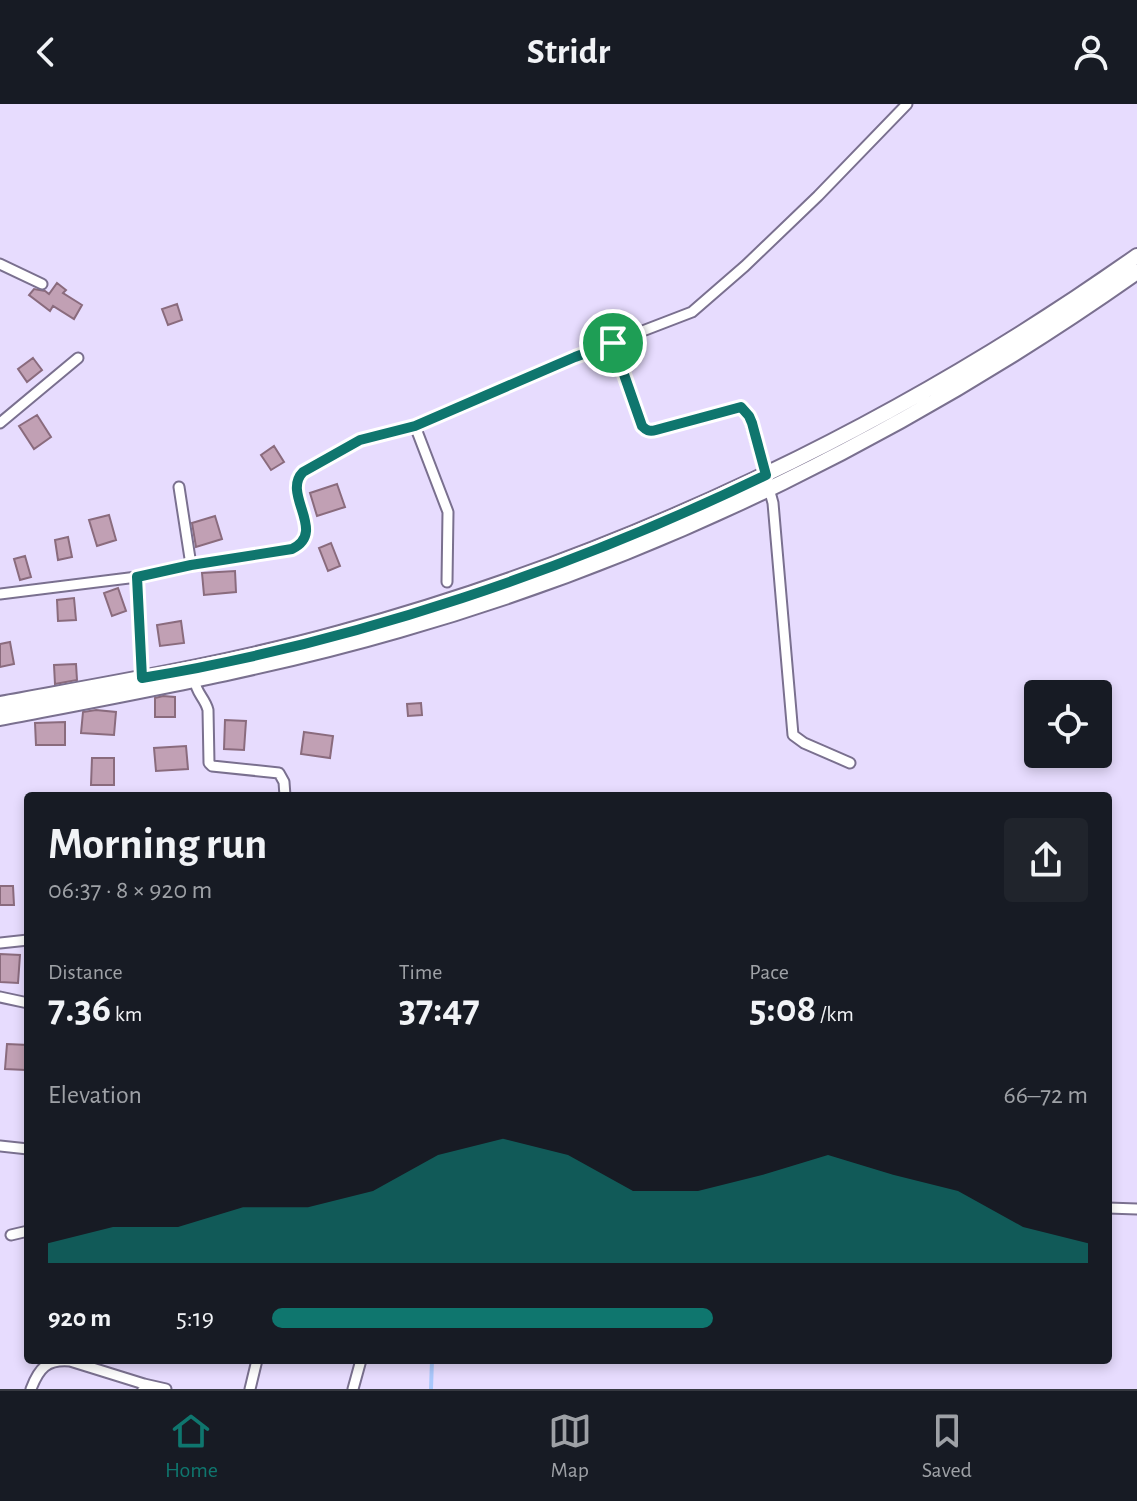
<!DOCTYPE html>
<meta charset="utf-8">
<style>
:root{--surface:#171b24;--page:#20242c;--text:#f1f3f6;--muted:#9ea1a6;--line:#363941;--accent:#0f766e}
body{margin:0;font-family:"Alegreya Sans",sans-serif;background:var(--page);color:var(--text);height:100vh;display:flex;flex-direction:column;font-size:30px;white-space:nowrap}
*{box-sizing:border-box;margin:0}
p{font-size:26px;color:var(--muted)}
.icon{flex:none;width:44px;height:44px;fill:none;stroke:currentColor;stroke-width:2;stroke-linecap:round;stroke-linejoin:round}
.map{position:relative;flex:1;overflow:hidden}
.panel{position:absolute;left:24px;top:688px;width:1088px;height:572px;display:flex;flex-direction:column;background:var(--surface);border-radius:8px;box-shadow:0 4px 12px #0003}
.panel>*{flex:none}
.fabs{position:absolute;left:1024px;top:576px;display:grid;gap:16px}
.fabs a{display:grid;place-items:center;width:88px;height:88px;border-radius:8px;background:var(--surface);box-shadow:0 4px 12px #0003;font-size:40px}
.pin{position:absolute;display:grid;place-items:center;width:68px;height:68px;color:#fff;margin:-34px;border:4px solid #fff;border-radius:50%;box-shadow:0 2px 8px #0007}
.round{display:grid;place-items:center;flex:none;width:84px;height:84px;border-radius:8px;background:var(--page)}
.headline{display:flex;align-items:center;justify-content:space-between;height:136px;padding:0 24px}
h1{font-size:44px;font-weight:700;line-height:60px}
.metrics{display:grid;grid-template-columns:repeat(3,1fr);gap:12px;height:136px;padding:8px 24px}
.metrics div{display:grid;align-content:center}
.metrics b{font-size:40px;font-weight:700}
.metrics small{font-size:22px;font-weight:400}
.metrics p{font-size:22px}
.chart{height:224px;padding:16px 24px}
.chart p{display:flex;justify-content:space-between}
.chart svg{width:100%;height:144px;margin-top:8px;fill:var(--accent);opacity:.7}
ul{padding:0 24px;list-style:none;font-size:26px}
li{display:grid;grid-template-columns:128px 96px 1fr;align-items:center;height:60px}
li i{height:20px;border-radius:10px;background:var(--accent)}
header{display:flex;justify-content:space-between;align-items:center;height:104px;padding:0 24px;background:var(--surface);font-size:36px;font-weight:700}
.tabs{display:flex;justify-content:space-around;align-items:center;height:112px;border-top:2px solid var(--line);background:var(--surface);font-size:22px;color:var(--muted)}
.tabs a{display:grid;justify-items:center;gap:4px}
.tabs .on{color:var(--accent)}
.map>svg:first-child{display:block}
.lines{fill:none;stroke-linecap:round;stroke-linejoin:round}
.stream{stroke:#aac8fc;stroke-width:4}
.building{fill:#c1a0b4;stroke:#8a6b7d;stroke-width:2}
.minor-casing{stroke:#7a708f;stroke-width:13}
.secondary-casing{stroke:#7a708f;stroke-width:18}
.minor{stroke:#fff;stroke-width:9}
.secondary{stroke:#fff;stroke-width:14}
.route-casing{stroke:#fff;stroke-width:16}
.route{stroke:#0f766e;stroke-width:10}
</style>
<header><svg class="icon" aria-label="back" viewBox="0 0 24 24"><path d="M15 5l-7 7 7 7"/></svg>Stridr<svg class="icon" aria-label="person" viewBox="0 0 24 24"><circle cx="12" cy="8" r="4"/><path d="M4 21q1-7 8-7t8 7"/></svg></header>
<div class="map">
<svg width="1137" height="1285" viewBox="0 0 1137 1285">
<rect width="100%" height="100%" fill="#e7dcfe"/>
<g class="lines">
<path class="stream" d="M431,1285l1,-29"/>
</g>
<path class="building" d="M57,179l9,7 -3,3 19,12 -8,14 -21,-13 -3,5 -21,-16 5,-6 11,2 4,3z
M177,200l5,16 -14,5 -6,-16z
M33,254l9,12 -15,12 -9,-13z
M37,311l14,22 -17,12 -15,-23z
M274,342l10,16 -13,8 -10,-15z
M337,380l8,23 -28,9 -7,-23z
M109,411l7,25 -19,6 -8,-26z
M215,412l7,23 -26,8 -4,-24z
M68,433l4,20 -14,3 -3,-20z
M331,439l9,23 -12,5 -9,-23z
M25,452l6,21 -11,3 -6,-21z
M235,467l1,21 -32,3 -2,-22z
M118,484l8,23 -14,5 -8,-23z
M74,494l2,22 -18,1 -1,-21z
M181,517l3,22 -24,3 -3,-21z
M10,538l4,22 -14,3v-23z
M76,560l1,16 -22,4 -1,-19z
M163,592l12,1v20h-20v-19z
M421,599l1,12 -14,1 -1,-12z
M96,606l20,2 -2,23 -33,-2 2,-21z
M225,616l21,1 -2,29 -20,-1z
M65,618v23h-29l-1,-22z
M304,628l29,4 -3,22 -29,-4z
M186,642l2,23 -32,2 -2,-23z
M92,654h22v27h-23z
M0,782h13l1,19h-14z
M0,850l20,1 -2,28 -18,-1z
M7,940l21,1 -2,25 -21,-1z"/>
<g class="lines">
<g class="minor-casing">
<path id="minor" d="M0,160l42,20
M613,239l29,83c4,4 7,5 14,4l80,-22 5,-1 8,9 24,87 20,232 11,8 46,20
M0,319l78,-65
M415,322l33,86 -1,70
M179,383l12,78
M137,473l5,101
M0,490l137,-17 54,-12 101,-16c36,-17 -11,-55 11,-77l57,-32 55,-14 160,-69 117,-45 53,-46 73,-70 89,-92
M195,577c1,12 10,17 13,29l1,53 3,3 67,7 5,9 1,14
M0,839l28,-3
M0,893l28,6
M0,1042l28,3
M1108,1104l29,1
M11,1131l17,-4
M31,1285c8,-21 16,-30 39,-28l74,23
M143,1285l1,-5 22,5
M250,1285l7,-29
M353,1285l8,-29"/>
</g>
<g class="secondary-casing">
<path id="secondary" d="M0,600c114,-21 228,-40 340,-71 286,-78 555,-206 797,-377
M0,614c134,-26 268,-50 399,-88 264,-75 514,-200 738,-358"/>
</g>
<use href="#minor" class="minor"/>
<use href="#secondary" class="secondary"/>
</g>
<g class="lines">
<g class="route-casing">
<path id="route" d="M613,239l29,83c4,4 7,6 14,4l85,-23 8,9 3,7 14,52c-195,94 -409,167 -624,203l-5,-101 54,-12 101,-16c36,-17 -11,-55 11,-77l57,-32 55,-14 160,-69z"/>
</g>
<use href="#route" class="route"/>
</g>
</svg>
<div class="fabs">
<a><svg class="icon" aria-label="locate" viewBox="0 0 24 24"><circle cx="12" cy="12" r="6"/><path d="M12 2v4M12 18v4M2 12h4M18 12h4"/></svg></a>
</div>
<div class="pin" style="left:613px;top:239px;background:#1e9e55"><svg class="icon" aria-label="arrive" viewBox="0 0 24 24"><path d="M6 21V4h12l-3 4 3 4H6"/></svg></div>
<section class="panel">
<div class="headline"><div><h1>Morning run</h1><p>06:37 · 8 × 920 m</p></div><a class="round"><svg class="icon" aria-label="share" viewBox="0 0 24 24"><path d="M12 15V3M7 8l5-5 5 5M5 13v7h14v-7"/></svg></a></div>
<div class="metrics">
<div><p>Distance</p><b>7.36<small> km</small></b></div>
<div><p>Time</p><b>37:47</b></div>
<div><p>Pace</p><b>5:08<small> /km</small></b></div>
</div>
<div class="chart"><p><span>Elevation</span>66–72 m</p>
<svg viewBox="0 0 160 44" preserveAspectRatio="none"><path d="M0 44V38L10 33L20 33L30 27L40 27L50 22L60 11L70 6L80 11L90 22L100 22L110 17L120 11L130 17L140 22L150 33L160 38V44z"/></svg>
</div>
<ul>
<li><b>920 m</b>5:19<i style="width:54%"></i></li>
</ul>
</section>
</div>
<nav class="tabs">
<a class="on"><svg class="icon" aria-label="home" viewBox="0 0 24 24"><path d="M3 11l9-7 9 7M6 9v11h12V9"/></svg>Home</a>
<a><svg class="icon" aria-label="map" viewBox="0 0 24 24"><path d="M3 6l6-2 6 2 6-2v14l-6 2-6-2-6 2zM9 4v14M15 6v14"/></svg>Map</a>
<a><svg class="icon" aria-label="saved" viewBox="0 0 24 24"><path d="M7 4h10v16l-5-4-5 4z"/></svg>Saved</a>
</nav>
